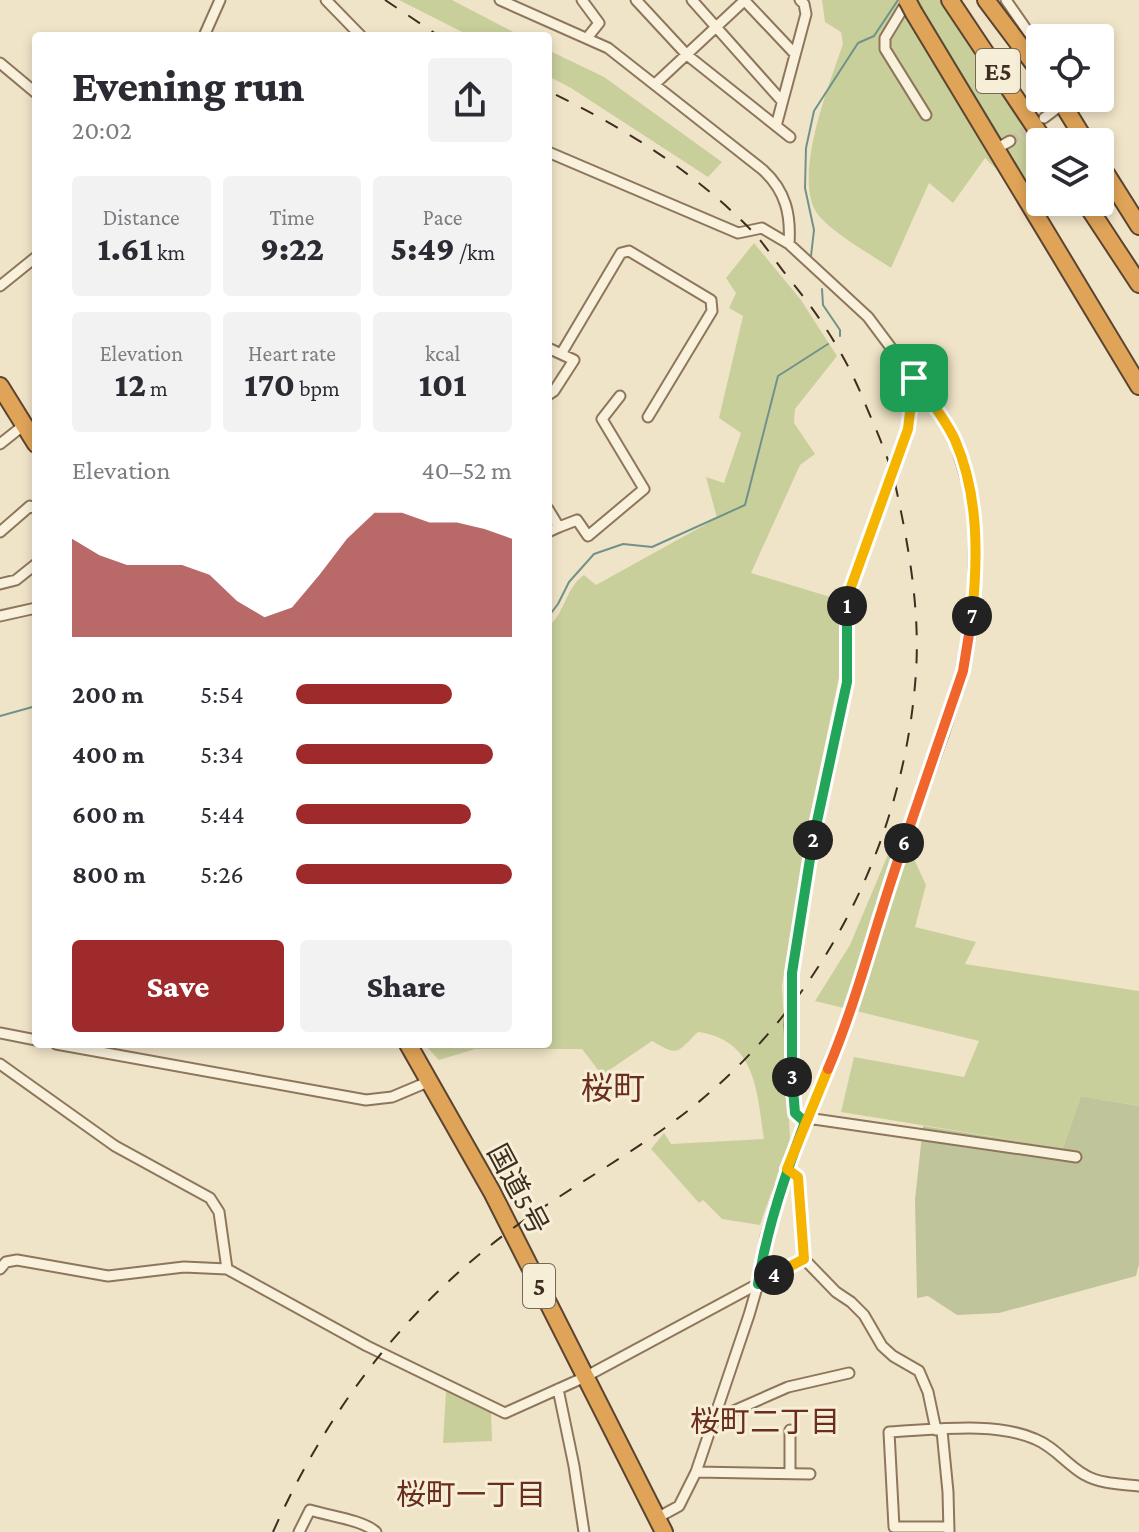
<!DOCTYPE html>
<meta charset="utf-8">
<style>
:root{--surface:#fff;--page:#f2f2f3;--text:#2b2b33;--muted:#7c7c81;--accent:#9e2a2b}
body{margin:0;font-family:"Crimson Pro","Noto Sans JP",serif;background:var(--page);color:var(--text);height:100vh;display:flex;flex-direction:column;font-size:30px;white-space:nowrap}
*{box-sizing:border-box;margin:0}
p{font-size:26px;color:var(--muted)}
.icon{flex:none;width:44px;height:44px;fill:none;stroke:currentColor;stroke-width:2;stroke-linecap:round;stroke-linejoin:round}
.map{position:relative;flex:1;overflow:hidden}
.details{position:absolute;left:32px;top:32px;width:520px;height:1016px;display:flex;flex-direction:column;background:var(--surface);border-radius:8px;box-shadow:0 4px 12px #0003}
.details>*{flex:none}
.controls{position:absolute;left:1026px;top:24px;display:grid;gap:16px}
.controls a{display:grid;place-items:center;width:88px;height:88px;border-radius:8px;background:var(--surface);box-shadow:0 4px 12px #0003;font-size:40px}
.pin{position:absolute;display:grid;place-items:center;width:68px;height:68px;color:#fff;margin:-34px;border-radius:16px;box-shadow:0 4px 12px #0006}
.km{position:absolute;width:40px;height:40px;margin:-20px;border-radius:50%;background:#222;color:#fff;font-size:22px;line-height:40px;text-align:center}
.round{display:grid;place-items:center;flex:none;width:84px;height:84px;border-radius:8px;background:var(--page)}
.overview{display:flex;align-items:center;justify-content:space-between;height:136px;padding:0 40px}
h1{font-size:44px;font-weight:800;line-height:60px}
.figures{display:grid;grid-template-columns:repeat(3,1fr);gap:12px;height:136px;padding:8px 40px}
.figures div{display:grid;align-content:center;border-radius:8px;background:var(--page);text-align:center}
.figures b{font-size:34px;font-weight:800}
.figures small{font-size:22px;font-weight:400}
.figures p{font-size:22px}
.chart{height:224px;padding:16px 40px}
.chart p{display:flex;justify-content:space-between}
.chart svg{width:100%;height:144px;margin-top:8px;fill:var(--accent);opacity:.7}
.button{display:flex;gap:16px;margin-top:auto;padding:16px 40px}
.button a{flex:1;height:92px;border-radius:8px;background:var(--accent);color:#fff;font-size:32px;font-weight:800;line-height:92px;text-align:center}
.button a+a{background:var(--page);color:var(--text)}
ul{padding:0 40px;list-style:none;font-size:26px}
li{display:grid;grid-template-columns:128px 96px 1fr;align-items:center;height:60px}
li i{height:20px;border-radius:10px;background:var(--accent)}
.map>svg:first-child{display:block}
.green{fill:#c9cf9b}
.cemetery{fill:#bfc49a}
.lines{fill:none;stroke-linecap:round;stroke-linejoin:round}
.stream{stroke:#6f938a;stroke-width:2}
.street-tunnel{stroke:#ccc0a6;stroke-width:9;stroke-dasharray:9 4.5;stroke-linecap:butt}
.street-casing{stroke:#8d765c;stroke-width:13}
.highway-casing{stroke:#5b4430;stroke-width:20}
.street{stroke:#faf1dc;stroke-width:9}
.highway{stroke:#e0a458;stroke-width:16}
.rail{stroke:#3d2e20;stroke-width:2;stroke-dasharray:14 14;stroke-linecap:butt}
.street-bridge-casing{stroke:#8d765c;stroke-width:13;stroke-linecap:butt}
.highway-bridge-casing{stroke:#5b4430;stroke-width:20;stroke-linecap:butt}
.street-bridge{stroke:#faf1dc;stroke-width:9}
.highway-bridge{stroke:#e0a458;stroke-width:16}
.split-1-casing{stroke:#fff;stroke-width:16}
.split-2-casing{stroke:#fff;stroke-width:16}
.split-3-casing{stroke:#fff;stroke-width:16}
.split-4-casing{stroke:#fff;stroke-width:16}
.split-5-casing{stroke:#fff;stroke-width:16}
.split-6-casing{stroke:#fff;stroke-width:16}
.split-7-casing{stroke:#fff;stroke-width:16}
.split-8-casing{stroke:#fff;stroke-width:16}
.split-1{stroke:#f5b400;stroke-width:10}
.split-2{stroke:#22a559;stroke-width:10}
.split-3{stroke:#22a559;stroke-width:10}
.split-4{stroke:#22a559;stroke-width:10}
.split-5{stroke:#f5b400;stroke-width:10}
.split-6{stroke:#f0652b;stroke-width:10}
.split-7{stroke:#f0652b;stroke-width:10}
.split-8{stroke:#f5b400;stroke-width:10}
.labels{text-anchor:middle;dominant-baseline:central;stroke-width:6;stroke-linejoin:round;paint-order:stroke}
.shield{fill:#f7eed8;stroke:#756857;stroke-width:2}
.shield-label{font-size:26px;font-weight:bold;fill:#3d2e20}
.street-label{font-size:28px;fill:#3d2e20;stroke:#f7eed8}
.neighbourhood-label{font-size:30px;fill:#6b2e1e;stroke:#f7eed8}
.quarter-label{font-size:32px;fill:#6b2e1e;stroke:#f7eed8}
</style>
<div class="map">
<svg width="1139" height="1532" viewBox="0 0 1139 1532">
<rect width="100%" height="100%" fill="#f0e4c8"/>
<path class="green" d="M399,0h53l69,36h-51z
M822,0h118l74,89 26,53v60h41l-38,13 -58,-57 -32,45 -24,-20 -38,85c-21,-14 -55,-33 -71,-51 -31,-34 10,-134 23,-173l-2,-12 -16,-10z
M548,50l56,27 118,85 -14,15 -137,-89 -23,-12z
M754,243l47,57 36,56 -42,53 -1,14 21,31 -15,11 -49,108 86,26 5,8 -2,65 -30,144 -28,169 8,154 -30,86 -38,-6 -19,-19 -4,3 -48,-54 13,-16 7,11 93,-5c-7,-48 -8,-99 -66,-107 -22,21 -18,25 -46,9l-50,34 -20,-26h-107l-36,11 -15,-16h124v-417c17,-14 18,-40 36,-52l12,10 121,-67 -11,-41 18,6 17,-50 -22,-15 24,-102 -14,-8 7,-15 -10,-15z
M889,852l25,7 12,26 -11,42 61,15 -11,22 174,27v115l-58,-10 -18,52 -222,-36 13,-55 110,20 15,-36 -164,-40 35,-56z
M446,1391l45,21 1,29 -49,2z"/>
<path class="cemetery" d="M1081,1096l58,10v158l-3,12 -137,37 -42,2 -29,-19 -11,2 -2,-98 8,-74 140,22z"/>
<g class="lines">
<path class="stream" d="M811,256l3,-26 -9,-42 1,-40 8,-37 44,-68 16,-7 24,-36
M822,289l1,16 17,25v6
M548,617l10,-13 11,-22 25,-28 29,-10 29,3 93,-42 33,-129 50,-32
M0,716l36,-10"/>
<path class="street-tunnel" d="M1010,141l27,-18"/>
<g class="street-casing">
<path id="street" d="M326,0l35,36
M500,0l108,48 155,122c23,21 28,45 26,74
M582,0l17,23 -12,15
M636,0l51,55 103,82
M692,0l89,100
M744,0l51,54
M908,0l-23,38v11l41,66
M1006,0l34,49
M204,36l16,-36
M0,63l36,30
M655,84l90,-84
M1044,118l20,-15
M776,126l30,-112 -2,-10 -4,-4
M994,150l16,-9
M548,152l190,81 24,-5 27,16 79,73 71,95 15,26 14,46 7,34 -2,89 -3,30 -7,34 -20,64 -61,170 -14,52 -24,74 -64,157 -14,49 -8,47 -9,31 -53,157 -17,34 -22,12
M0,286l36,-29
M548,348l26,12 -20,31 -6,4
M561,354l60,-101 8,-2 82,49 1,11 -64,106
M0,444l24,-19
M548,509l11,18 -11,5
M559,527l18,-7 11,16 56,-47 -42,-70 18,-23
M0,532l30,-26 6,3
M0,584l16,-4 20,-16
M0,616l36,-8
M791,991l1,-18 16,-102 39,-189v-84l61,-169 6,-50
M790,1026l5,87 10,9
M0,1033l36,7
M56,1044l310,56 26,-3 38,-16
M0,1064l115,82 95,52 9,14 8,57
M807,1118l269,39
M787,1169l11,8 6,82 32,33 15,10 13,13 18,31 11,10 26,15 9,21 8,38
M0,1269l6,-7 11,-2 91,16 76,-9 43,2 140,77 138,67 80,-36 219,-118
M558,1389l16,77 10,66
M713,1420l75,-33 61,-14
M790,1430v43
M942,1431l6,61 1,40
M696,1472l114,2
M949,1527h-55l-5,-95c45,-2 105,-11 146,7 20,8 32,26 50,36 15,9 37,9 54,11
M299,1532l11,-22c19,6 53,10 66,22"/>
</g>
<g class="highway-casing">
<path id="highway" d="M950,0l95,142
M986,0l54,72
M914,13l225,373
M1059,98l27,44
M1100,164l39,62
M1085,202l54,82
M0,386l36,58
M408,1044l84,148 172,340"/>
</g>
<use href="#street" class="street"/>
<use href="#highway" class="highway"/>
<path class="rail" d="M385,0l54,36
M273,1532c56,-126 139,-234 253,-313 56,-39 116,-71 169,-114 130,-106 210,-266 221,-433 4,-61 -7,-125 -20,-184 -7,-31 -20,-58 -32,-87 -19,-47 -45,-86 -77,-125 -12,-15 -21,-30 -34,-44 -59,-61 -130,-105 -205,-141"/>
<g class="street-bridge-casing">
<path id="street-bridge" d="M790,1026l1,-35"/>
</g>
<g class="highway-bridge-casing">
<path id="highway-bridge" d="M907,0l7,13"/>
</g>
<use href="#street-bridge" class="street-bridge"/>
<use href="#highway-bridge" class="highway-bridge"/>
</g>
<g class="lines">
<g class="split-1-casing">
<path id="split-1" d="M847,606v-8l61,-169 6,-51"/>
</g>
<g class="split-2-casing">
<path id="split-2" d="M813,840l34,-158v-76"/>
</g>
<g class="split-3-casing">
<path id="split-3" d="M792,1077v-104l21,-133"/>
</g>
<g class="split-4-casing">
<path id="split-4" d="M774,1275l-16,9c9,-57 27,-108 47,-162l-10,-9 -3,-36"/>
</g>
<g class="split-5-casing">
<path id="split-5" d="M774,1275l30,-16 -6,-82 -11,-8 41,-100"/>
</g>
<g class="split-6-casing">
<path id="split-6" d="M828,1069c31,-73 49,-151 76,-226"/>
</g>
<g class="split-7-casing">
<path id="split-7" d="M904,843l59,-172 9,-55"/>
</g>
<g class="split-8-casing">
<path id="split-8" d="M914,378c14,20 31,40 41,62 24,55 23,117 17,176"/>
</g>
<use href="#split-1" class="split-1"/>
<use href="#split-2" class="split-2"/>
<use href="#split-3" class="split-3"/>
<use href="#split-4" class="split-4"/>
<use href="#split-5" class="split-5"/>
<use href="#split-6" class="split-6"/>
<use href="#split-7" class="split-7"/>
<use href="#split-8" class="split-8"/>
</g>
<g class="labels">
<g class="shield">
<rect x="976" y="49" width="44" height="44" rx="6"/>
<rect x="523" y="1264" width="32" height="44" rx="6"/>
</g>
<g class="shield-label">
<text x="998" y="71">E5</text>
<text x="539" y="1286">5</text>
</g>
<g class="street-label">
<text transform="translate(518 1189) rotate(62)">国道5号</text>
</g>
<g class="neighbourhood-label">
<text x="765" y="1421">桜町二丁目</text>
<text x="471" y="1494">桜町一丁目</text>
</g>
<g class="quarter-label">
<text x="613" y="1088">桜町</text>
</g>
</g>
</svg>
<div class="controls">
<a><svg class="icon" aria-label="locate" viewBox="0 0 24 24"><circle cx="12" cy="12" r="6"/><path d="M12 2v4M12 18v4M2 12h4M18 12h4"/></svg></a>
<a><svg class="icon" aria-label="layers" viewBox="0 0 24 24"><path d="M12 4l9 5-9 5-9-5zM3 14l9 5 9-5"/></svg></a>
</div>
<div class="pin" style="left:914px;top:378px;background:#1e9e55"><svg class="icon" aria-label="arrive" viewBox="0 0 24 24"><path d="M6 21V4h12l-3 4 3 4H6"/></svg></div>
<b class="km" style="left:847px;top:606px">1</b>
<b class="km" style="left:813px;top:840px">2</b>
<b class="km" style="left:792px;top:1077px">3</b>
<b class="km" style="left:774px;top:1275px">4</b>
<b class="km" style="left:904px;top:843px">6</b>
<b class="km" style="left:972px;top:616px">7</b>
<section class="details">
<div class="overview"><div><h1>Evening run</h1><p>20:02</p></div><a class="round"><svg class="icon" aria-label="share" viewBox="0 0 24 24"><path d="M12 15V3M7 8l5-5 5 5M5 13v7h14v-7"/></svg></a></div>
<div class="figures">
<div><p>Distance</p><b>1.61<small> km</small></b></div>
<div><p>Time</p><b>9:22</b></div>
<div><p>Pace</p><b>5:49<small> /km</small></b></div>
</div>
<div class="figures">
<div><p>Elevation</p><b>12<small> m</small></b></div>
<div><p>Heart rate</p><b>170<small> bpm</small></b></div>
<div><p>kcal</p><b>101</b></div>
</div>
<div class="chart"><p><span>Elevation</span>40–52 m</p>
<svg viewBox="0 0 160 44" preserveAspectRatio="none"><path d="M0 44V14L10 19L20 22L30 22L40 22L50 25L60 33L70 38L80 35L90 25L100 14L110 6L120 6L130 9L140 9L150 11L160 14V44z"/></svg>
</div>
<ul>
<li><b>200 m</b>5:54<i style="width:72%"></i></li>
<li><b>400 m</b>5:34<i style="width:91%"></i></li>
<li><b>600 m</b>5:44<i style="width:81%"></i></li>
<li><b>800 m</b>5:26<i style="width:100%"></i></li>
</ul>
<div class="button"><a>Save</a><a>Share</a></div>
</section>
</div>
